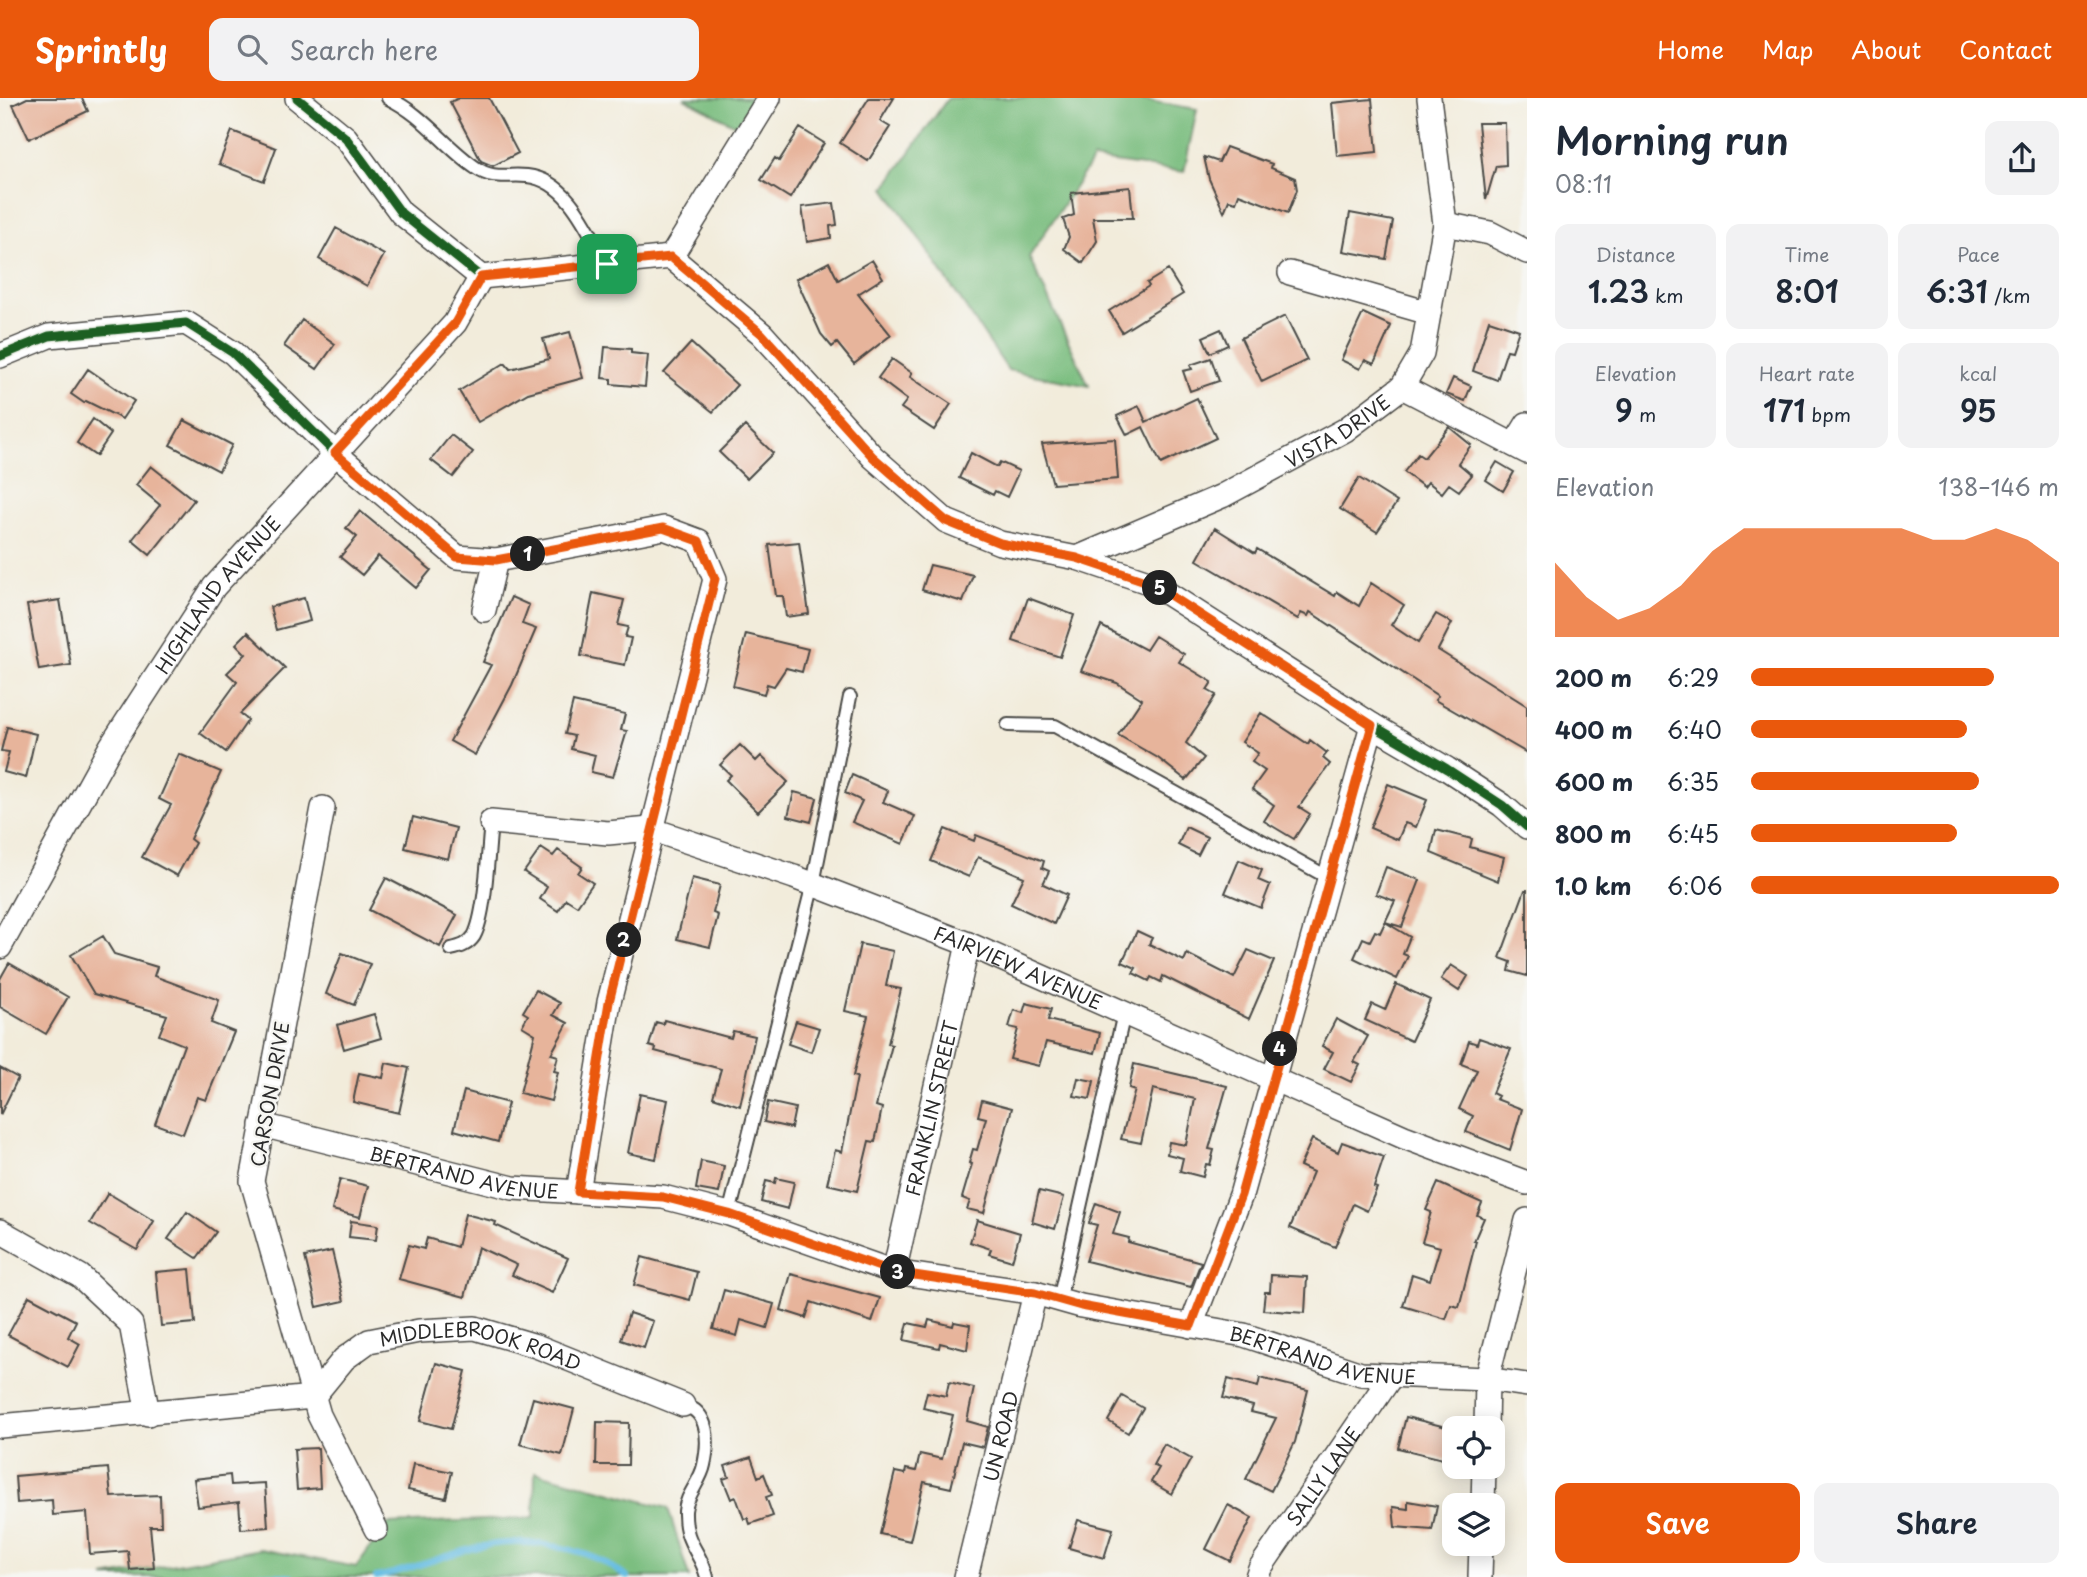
<!DOCTYPE html>
<meta charset="utf-8">
<style>
:root{--surface:#fff;--page:#f2f2f3;--text:#1f2937;--muted:#747a83;--accent:#ea580c}
body{margin:0;font-family:"Playpen Sans",sans-serif;background:var(--page);color:var(--text);height:100vh;display:flex;flex-direction:column;font-size:26px;white-space:nowrap}
*{box-sizing:border-box;margin:0}
p{font-size:23px;color:var(--muted)}
.icon{flex:none;width:38px;height:38px;fill:none;stroke:currentColor;stroke-width:2;stroke-linecap:round;stroke-linejoin:round}
.map{position:relative;flex:1;overflow:hidden}
.panel{display:flex;flex-direction:column;background:var(--surface);width:560px}
.panel>*{flex:none}
.tools{position:absolute;left:1442px;top:1318px;display:grid;gap:14px}
.tools a{display:grid;place-items:center;width:63px;height:63px;border-radius:14px;background:var(--surface);box-shadow:0 4px 18px #0003;font-size:35px}
.pin{position:absolute;display:grid;place-items:center;width:60px;height:60px;color:#fff;margin:-30px;border-radius:14px;box-shadow:0 4px 10px #0006}
.km{position:absolute;width:35px;height:35px;margin:-18px;border-radius:50%;background:#222;color:#fff;font-size:19px;line-height:35px;text-align:center}
.round{display:grid;place-items:center;flex:none;width:74px;height:74px;border-radius:14px;background:var(--page)}
.headline{display:flex;align-items:center;justify-content:space-between;height:119px;padding:0 28px}
h1{font-size:38px;font-weight:600;line-height:52px}
.stats{display:grid;grid-template-columns:repeat(3,1fr);gap:10px;height:119px;padding:7px 28px}
.stats div{display:grid;align-content:center;border-radius:14px;background:var(--page);text-align:center}
.stats b{font-size:30px;font-weight:600}
.stats small{font-size:19px;font-weight:400}
.stats p{font-size:19px}
.chart{height:196px;padding:14px 28px}
.chart p{display:flex;justify-content:space-between}
.chart svg{width:100%;height:126px;margin-top:7px;fill:var(--accent);opacity:.7}
.cta{display:flex;gap:14px;margin-top:auto;padding:14px 28px}
.cta a{flex:1;height:80px;border-radius:14px;background:var(--accent);color:#fff;font-size:28px;font-weight:600;line-height:80px;text-align:center}
.cta a+a{background:var(--page);color:var(--text)}
ul{padding:0 28px;list-style:none;font-size:23px}
li{display:grid;grid-template-columns:112px 84px 1fr;align-items:center;height:52px}
li i{height:18px;border-radius:9px;background:var(--accent)}
header{display:flex;align-items:center;gap:42px;box-sizing:border-box;height:98px;padding:0 35px;background:var(--accent);color:#fff}
header strong{font-size:33px}
nav{display:flex;gap:38px;margin-inline-start:auto;font-size:24px}
.search{width:490px;height:63px;background:var(--page);display:flex;align-items:center;gap:18px;box-sizing:border-box;padding:0 24px;border-radius:14px;color:var(--muted);font-size:26px}
main{display:flex;flex:1;min-height:0}
.map>svg:first-child{display:block}
.forest{fill:#7bbe80;stroke:#537456;stroke-width:2}
.lines{fill:none;stroke-linecap:round;stroke-linejoin:round}
.stream{stroke:#64bce2;stroke-width:6}
.building{fill:#e7b49b}
.lane-casing{stroke:#494845;stroke-width:16}
.street-casing{stroke:#494845;stroke-width:26}
.lane{stroke:#fff;stroke-width:12}
.street{stroke:#fff;stroke-width:23}
.cycleway-casing{stroke:#f6f6f2;stroke-width:13}
.cycleway{stroke:#1b5e20;stroke-width:9}
.route-casing{stroke:#fff;stroke-width:14}
.route{stroke:#ea580c;stroke-width:9}
.labels{text-anchor:middle;dominant-baseline:central;stroke-width:5;stroke-linejoin:round;paint-order:stroke}
.street-label{font-size:19px;fill:#2b2b2b;stroke:#f6f6f2}
</style>
<header>
<strong>Sprintly</strong>
<div class="search"><svg class="icon" aria-label="search" viewBox="0 0 24 24"><circle cx="10" cy="10" r="6"/><path d="M15 15l6 6"/></svg>Search here</div>
<nav><a>Home</a><a>Map</a><a>About</a><a>Contact</a></nav>
</header>
<main>
<div class="map">
<svg width="1527" height="1479" viewBox="0 0 1527 1479">
<rect width="100%" height="100%" fill="#f6f6f2"/>
<filter id="ink" filterUnits="userSpaceOnUse"><feTurbulence type="fractalNoise" baseFrequency=".0143" numOctaves="2"/><feDisplacementMap in="SourceGraphic" scale="14" xChannelSelector="R" yChannelSelector="G"/><feConvolveMatrix kernelMatrix="1 2 1 2 8 2 1 2 1" color-interpolation-filters="sRGB"/></filter>
<filter id="wash" filterUnits="userSpaceOnUse"><feTurbulence type="fractalNoise" baseFrequency=".00686" numOctaves="4" result="noise"/><feDisplacementMap in="SourceGraphic" scale="28" xChannelSelector="R" yChannelSelector="G"/><feGaussianBlur stdDeviation="1.57" result="paint"/><feColorMatrix in="noise" values="0 0 0 0 0 0 0 0 0 0 0 0 0 0 0 0 0 1.4 0 .05"/><feComposite in="paint" operator="in"/></filter>
<g filter="url(#wash)">
<rect width="100%" height="100%" fill="#f2ecdb"/>
<path class="forest" d="M684,0h70l-17,28z
M948,0h183l66,11 -13,63 -91,-13 -64,98 60,129 -81,-16 -123,-182z
M535,1374l133,36 21,69h-585l156,-28 96,18 31,-43 147,-6z"/>
<g class="lines">
<path class="stream" d="M174,1479l85,-3 33,3
M376,1479c35,-7 68,-22 103,-30 38,-9 85,-3 121,13 9,4 18,12 27,17"/>
</g>
<g id="blocks">
<path class="building" d="M27,0h55l6,13 -59,28 -16,-34z
M459,0h30l29,55 -25,13 -12,-5 -31,-59z
M869,0h25l-14,23 10,6 -22,34 -28,-18z
M1372,1l5,53 -40,4 -5,-53z
M1478,25h27l1,42 -10,1 -10,34z
M800,30l24,15 -34,55 -29,-18 14,-22 4,3z
M232,33l44,17 -12,33 -45,-17z
M1226,49l46,17 -1,4 24,10 2,12 -9,23 -49,-19 -3,8 -7,-2 -5,12 -15,-33 -5,-22 15,5z
M1130,89l3,31h-40l4,23 -14,22 -19,-14 5,-12 -6,-18 11,-4 -3,-22z
M834,105l3,22 -7,1 1,12 -24,4 -5,-35z
M1350,115l43,8 -7,38 -43,-8z
M336,130l48,27 -17,31 -48,-27z
M872,162l11,18 -25,16 33,41 -37,29 -17,-21 -5,4 -11,-13 -25,-55 33,-17 9,18z
M1168,172l15,24 -61,38 -13,-21 40,-25 -2,-3z
M1363,215l28,13 -17,38 -9,-4 -5,9 -19,-9z
M1285,218l22,44 -45,22 -21,-44z
M302,222l33,24 -18,25 -33,-23z
M1489,222l30,10 -7,21 -5,-1 -10,30 -24,-9z
M1221,231l7,16 -18,8 -7,-16z
M570,234l13,46 -55,15 -50,29 -19,-31 46,-28 5,6 39,-10 -6,-20z
M691,245l46,42 -24,27 -49,-39z
M605,249l26,2v4l17,2 -3,32 -34,-3v-5l-9,-1z
M1211,260l8,23 -29,10 -7,-20 9,-2 -2,-4z
M892,261l20,14 -2,4 41,27 -17,26 -33,-22 6,-8 -29,-22z
M88,271l46,32 -12,18 -36,-18 -2,2 -13,-9z
M1453,280l18,8 -6,15 -19,-7z
M1197,300l19,40 -55,26 -18,-37 -16,8 -10,-19 22,-10 7,16z
M93,321l18,15 -15,22 -19,-13z
M184,322l48,25 -13,26 -49,-26z
M745,328l28,27 -26,26 -28,-27z
M1449,329l22,18 -13,18 14,12 -13,16 -10,-7 -7,9 -14,-11 -4,5 -20,-15 14,-18 6,4z
M451,337l22,17 -20,25 -22,-17z
M1115,341l3,40 -65,5 -11,-40z
M971,355l26,14 3,-5 19,9 -12,26 -12,-6 -2,4 -34,-17z
M1497,364l17,10 -11,19 -17,-11z
M151,368l43,34 -44,55 -18,-15 28,-35 -24,-20z
M1359,380l38,24 -20,30 -37,-23z
M360,413l71,59 -15,18 -38,-32 -16,19 -22,-18 17,-20 -11,-9z
M1215,430l40,25 2,-4 78,47 2,-4 22,14 12,-23 33,22 -13,20 27,18 18,-29 16,9 -14,27 89,56v47l-92,-53 3,-4 -128,-84 -2,4 -7,-3 -3,6 -101,-59z
M799,444l10,72 -23,3 -3,-21h-7l-7,-51z
M930,467l43,10 -10,27 -41,-12z
M593,495l31,7 -6,25 10,2 -3,10 6,1 -6,27 -44,-9z
M511,499l18,8 -7,19 14,5 -24,56 -37,70 -25,-14 41,-76 -8,-3z
M304,500l6,23 -34,9 -6,-23z
M1028,500l46,17 -14,42 -47,-16z
M60,502l11,65 -32,5 -12,-65z
M1101,528l45,24 9,-14 29,18 -5,8 33,20 -5,8 9,5 -30,48 18,15 -18,22 -28,-22 -40,-23 24,-36 -25,-16 -36,-12z
M248,534l37,36 -45,46 8,6 -22,32 -26,-19 37,-51 -10,-9 19,-19 -10,-10z
M746,536l62,15 -6,23 -16,-4 -12,18 -7,-2 -3,10 -31,-8z
M573,604l52,12 -4,16 6,1 -14,46 -22,-5 4,-17 -24,-6 3,-13 -9,-2z
M1261,615l47,31 2,-4 17,13 -4,5 7,6 -31,43 11,7 -16,25 -30,-18 10,-16 -22,-16 13,-18 -13,-9 6,-9 -16,-11z
M7,629l29,7 -10,44 -22,-6 5,-20 -8,-1z
M740,647l16,16 5,-5 27,26 -30,30 -32,-32 5,-5 -11,-10z
M179,656l42,18 -31,67 5,4 -18,33 -35,-19 29,-52 -12,-6z
M852,677l36,16 -5,11 32,14 -12,28 -51,-22 10,-21 -17,-8z
M1388,686l39,16 -11,27 -11,-4 -7,17 -28,-12z
M794,694l23,6 -6,24 -23,-6z
M413,719l43,11 -8,31 -43,-11z
M1186,729l21,10 -9,18 -20,-10z
M945,731l29,12 2,-6 68,26 -2,7 7,3 -6,13 24,11 -13,29 -43,-20 13,-27 -46,-20 -9,20 -38,-16z
M1436,732l36,9 -2,8 34,10 -6,24 -67,-28z
M541,750l12,8 5,-6 24,17 -4,6 15,10 -16,23 -11,-7 -8,12 -18,-12 7,-12 -23,-15z
M1239,762l23,10 -4,10 12,5 -9,23 -36,-15z
M1386,769l34,13 -18,47 -17,-5 25,15 -7,17 5,2 -11,23 -43,-21 9,-20 7,3 5,-10 5,2 15,-32 -19,-7z
M386,780l71,37 -17,32 -71,-37z
M692,780l28,7 -7,28 5,2 -8,32 -33,-8z
M1525,792h2v86l-18,-5 2,-9 -11,-4z
M1137,833l15,7 -3,6 35,17 3,-7 47,24 14,-28 26,11 -25,58 -86,-43 -2,6 -10,-5 -2,4 -16,-8 3,-5 -14,-6z
M103,838l11,18 43,13 -3,9 65,24 -8,23 23,9 -28,68 -9,-3 -14,37 -28,-10 29,-79 -25,-10 8,-20 -73,-21 -23,-39z
M860,846l33,7 -7,35 15,3 -13,55 4,1 -16,61 6,2 -7,34 -6,-1 -12,50 -30,-7 8,-34 7,2 15,-75 -4,-1 15,-60 -23,-5z
M342,855l28,11 -16,41 -28,-11z
M9,865l59,34 -22,37 -46,-27v-28z
M1451,867l17,11 -9,15 -18,-12z
M1396,886l34,16 -19,41 -46,-21 7,-16 13,6z
M536,892l24,13 -7,12 15,8 -17,31 7,2 -4,15 4,1 -7,29 -31,-8 15,-59 -13,-8 6,-11 -5,-3z
M1026,905l25,6 -3,11 52,13 -5,20 -49,-11 -7,24 -29,-7 8,-30 -9,-2 5,-17 9,3z
M374,916l7,24 -37,11 -7,-24z
M1336,921l32,17 -14,26 6,3 -9,17 -27,-13 9,-17 -11,-6z
M664,922l67,18 2,-7 22,5 -15,70 -27,-9 8,-28 -66,-18 1,-3 -7,-2 7,-24 7,2z
M796,923l23,7 -8,24 -23,-8z
M1479,940l32,11 -19,44 6,3 -2,3 26,10 -12,41 -44,-18 7,-16 -14,-7 18,-39 -16,-6 8,-23 8,3z
M386,965l23,5 -10,45 -46,-11 6,-29 24,5z
M1134,966l93,22 -18,63 5,1 -4,15 -4,-1 -3,13 -23,-6 3,-13 -16,-4 2,-12 17,3 9,-46 -42,-10 -12,54 -20,-4 14,-49 -6,-2z
M0,970l18,10 -18,37z
M1078,980l16,3 -4,18 -16,-3z
M464,993l44,12 -10,39 -44,-12z
M640,996l28,6 -12,59 -28,-6z
M982,1002l30,8 -28,105 -17,-4 3,-8 -8,-3 10,-34 -3,-1 4,-14 4,1 9,-32 -8,-2z
M768,1004l27,6 -4,20 -27,-6z
M1312,1041l26,13 4,-10 42,15 -10,30 3,1 -10,23 -14,-7 -18,43 -45,-19 23,-56 -13,-6z
M701,1063l23,5 -5,27 -23,-4z
M776,1080l18,4 -6,27 -27,-7 5,-21 9,2z
M340,1081l28,7 -8,31 -28,-7z
M1438,1085l44,20 -5,12 7,3 -10,23h2l-17,66 -8,-2 -5,14 -43,-13 9,-32 18,6 10,-33 -18,-5 9,-30 -5,-2z
M1039,1093l25,6 -9,32 -23,-7z
M108,1095l46,28 -17,29 -47,-27z
M1096,1105l24,9 -7,22 16,4 -1,4 73,20 -10,25 -105,-26 11,-36 -8,-2z
M187,1114l29,20 -19,26 -29,-19z
M465,1116l31,8 -1,3 73,33 -16,35 -40,-18 5,-10 -39,-18 -13,50 -66,-18 10,-34 15,4 3,-11 30,9z
M977,1122l43,13 -8,28 -23,-7 2,-5 -21,-7z
M351,1123l27,4 -2,15 -27,-3z
M332,1153l12,50 -27,6 -12,-50z
M642,1159l55,15 -7,28 -56,-15z
M190,1171l5,54 -34,3 -5,-54z
M791,1176l89,24 -8,24 -61,-20 -5,16 -25,-8z
M1271,1177l36,2 -2,36 -42,-3 2,-18h5z
M724,1192l50,14 -7,24 -26,-8 -4,16 -24,-7z
M29,1198l47,25 -8,16 12,7 -12,23 -60,-32z
M629,1215l24,8 -9,27 -23,-8z
M929,1222l24,6 1,-4 16,3 -3,25 -27,-7 -1,5 -35,-8 4,-17 19,4z
M436,1265l30,8 -15,58 -31,-8z
M1260,1280l48,12 -13,52 -24,49 -25,-12 30,-61 -25,-6 2,-6 -30,-8 5,-19 30,8z
M949,1284l25,6 -7,33 21,6 -5,20 -21,-5 -11,46 -27,-6 -14,59 -30,-7 15,-62 10,2 1,-5 10,2 4,-17 22,5 11,-44 -30,-7 4,-16 19,4z
M1122,1298l21,12 -15,25 -20,-12z
M533,1300l41,11 -12,46 -42,-11z
M1406,1319l48,12 -7,31 -49,-12z
M597,1324l32,1 -1,42h-32z
M1164,1346l27,15 -19,35 -21,-12 8,-14 -6,-3z
M318,1350l2,40 -23,2 -3,-41z
M751,1359l7,20 6,-3 8,21 -6,2 7,19 -23,8 -2,-6 -4,1 -8,-22 -5,2 -8,-20 6,-2 -4,-11z
M413,1366l39,8 -6,26 -38,-8z
M108,1370l3,29 49,-2 1,31h-11l4,42 -24,2 -2,-19 -38,3 -3,-42 -34,3 -1,-15 -35,3 -2,-27z
M230,1377l1,10 34,-2 3,44 -27,2 -2,-27 -41,5 -4,-28z
M1408,1403l29,5 -5,24 -37,-3 -2,-20 15,2z
M1228,1407l24,13 -22,43 -24,-12z
M1078,1422l35,9 -9,29 -35,-10z"/>
</g>
</g>
<g filter="url(#ink)">
<use href="#blocks" fill-opacity="0" stroke="#494845" stroke-width="2"/>
<g class="lines">
<g class="lane-casing">
<path id="lane" d="M388,0c36,17 56,48 88,70 17,12 32,6 51,8 42,4 62,57 80,88
M1008,627l47,1 274,152
M451,851c9,-2 17,-4 23,-13 12,-22 14,-87 17,-114
M729,1116l84,-330 37,-187
M1059,1202l65,-287
M683,1307c27,6 26,38 21,60 -3,16 -18,30 -19,46 -1,33 15,39 22,66"/>
</g>
<g class="street-casing">
<g id="street">
<path d="M297,0l49,40 55,75 80,64 190,-20 91,77 111,123 73,64 54,22 77,15 74,25 221,142 75,44 55,36 25,22"/>
<path d="M1445,126l45,9 37,19"/>
<path d="M671,159l98,-159"/>
<path d="M1290,175l139,40"/>
<path d="M0,258l49,-20 137,-13 47,30 102,100 122,104 39,3 168,-32 35,13 16,38 -106,423 -31,190"/>
<path d="M1402,289l125,65"/>
<path d="M1514,347l13,-21"/>
<path id="s1" d="M1077,460l145,-62 123,-66 57,-43 20,-34 23,-129 -16,-126"/>
<path d="M484,512l12,-50"/>
<path d="M323,710l-71,373 67,234 57,114"/>
<path id="s2" d="M491,724l117,11 42,-4 144,48 174,67 436,193 123,46"/>
<path id="s3" d="M0,849l111,-201 103,-159 241,-264 26,-46"/>
<path id="s4" d="M262,1027l251,63 150,9 66,17 165,58 141,21 46,13 163,29 117,39 126,5 40,6"/>
<path d="M0,1133l80,45 51,48 17,90"/>
<path id="s5" d="M894,1174l74,-328"/>
<path d="M1191,1228l50,-131 131,-470"/>
<path id="s6" d="M0,1328l313,-29 31,-38 25,-18 50,-10 56,-3 61,18 147,59"/>
<path d="M1486,1330l1,-49 40,-159"/>
<path d="M1483,1407l1,-39"/>
<path id="s7" d="M966,1479l69,-284"/>
<path id="s8" d="M1257,1479l3,-9 132,-193"/>
<path d="M1480,1479l1,-33"/>
</g>
</g>
<use href="#lane" class="lane"/>
<use href="#street" class="street"/>
<g class="cycleway-casing">
<path id="cycleway" d="M297,0l49,40 55,75 80,64 190,-20 91,77 111,123 73,64 54,22 77,15 74,25 221,142 75,44 55,36 25,22
M0,258l49,-20 137,-13 47,30 102,100 122,104 39,3 168,-32 35,13 16,38 -106,423 -31,190"/>
</g>
<use href="#cycleway" class="cycleway"/>
</g>
</g>
<g class="lines" filter="url(#ink)">
<g class="route-casing">
<path id="route" d="M671,159l91,77 111,123 73,64 54,22 77,15 74,25 221,142 -131,470 -50,131 -110,-20 -46,-13 -141,-21 -165,-58 -66,-17 -85,-5 31,-190 106,-423 -16,-38 -36,-13 -167,32 -39,-3 -122,-104 120,-130 26,-46z"/>
</g>
<use href="#route" class="route"/>
</g>
<g class="labels">
<g class="street-label">
<text stroke="none"><textPath href="#s1" startOffset="290">VISTA DRIVE</textPath></text>
<text stroke="none"><textPath href="#s3" startOffset="415">HIGHLAND AVENUE</textPath></text>
<text stroke="none"><textPath href="#s2" startOffset="553">FAIRVIEW AVENUE</textPath></text>
<text transform="translate(269 996) rotate(-80)">CARSON DRIVE</text>
<text stroke="none"><textPath href="#s5" startOffset="168">FRANKLIN STREET</textPath></text>
<text stroke="none"><textPath href="#s4" startOffset="208">BERTRAND AVENUE</textPath></text>
<text stroke="none"><textPath href="#s6" startOffset="509">MIDDLEBROOK ROAD</textPath></text>
<text stroke="none"><textPath href="#s4" startOffset="1090">BERTRAND AVENUE</textPath></text>
<text stroke="none"><textPath href="#s7" startOffset="145">UN ROAD</textPath></text>
<text stroke="none"><textPath href="#s8" startOffset="121">SALLY LANE</textPath></text>
</g>
</g>
</svg>
<div class="tools">
<a><svg class="icon" aria-label="locate" viewBox="0 0 24 24"><circle cx="12" cy="12" r="6"/><path d="M12 2v4M12 18v4M2 12h4M18 12h4"/></svg></a>
<a><svg class="icon" aria-label="layers" viewBox="0 0 24 24"><path d="M12 4l9 5-9 5-9-5zM3 14l9 5 9-5"/></svg></a>
</div>
<div class="pin" style="left:607px;top:166px;background:#1e9e55"><svg class="icon" aria-label="arrive" viewBox="0 0 24 24"><path d="M6 21V4h12l-3 4 3 4H6"/></svg></div>
<b class="km" style="left:528px;top:456px">1</b>
<b class="km" style="left:624px;top:842px">2</b>
<b class="km" style="left:898px;top:1174px">3</b>
<b class="km" style="left:1280px;top:951px">4</b>
<b class="km" style="left:1160px;top:490px">5</b>
</div>
<section class="panel">
<div class="headline"><div><h1>Morning run</h1><p>08:11</p></div><a class="round"><svg class="icon" aria-label="share" viewBox="0 0 24 24"><path d="M12 15V3M7 8l5-5 5 5M5 13v7h14v-7"/></svg></a></div>
<div class="stats">
<div><p>Distance</p><b>1.23<small> km</small></b></div>
<div><p>Time</p><b>8:01</b></div>
<div><p>Pace</p><b>6:31<small> /km</small></b></div>
</div>
<div class="stats">
<div><p>Elevation</p><b>9<small> m</small></b></div>
<div><p>Heart rate</p><b>171<small> bpm</small></b></div>
<div><p>kcal</p><b>95</b></div>
</div>
<div class="chart"><p><span>Elevation</span>138–146 m</p>
<svg viewBox="0 0 160 44" preserveAspectRatio="none"><path d="M0 44V18L10 30L20 38L30 34L40 26L50 14L60 6L70 6L80 6L90 6L100 6L110 6L120 10L130 10L140 6L150 10L160 18V44z"/></svg>
</div>
<ul>
<li><b>200 m</b>6:29<i style="width:79%"></i></li>
<li><b>400 m</b>6:40<i style="width:70%"></i></li>
<li><b>600 m</b>6:35<i style="width:74%"></i></li>
<li><b>800 m</b>6:45<i style="width:67%"></i></li>
<li><b>1.0 km</b>6:06<i style="width:100%"></i></li>
</ul>
<div class="cta"><a>Save</a><a>Share</a></div>
</section>
</main>
